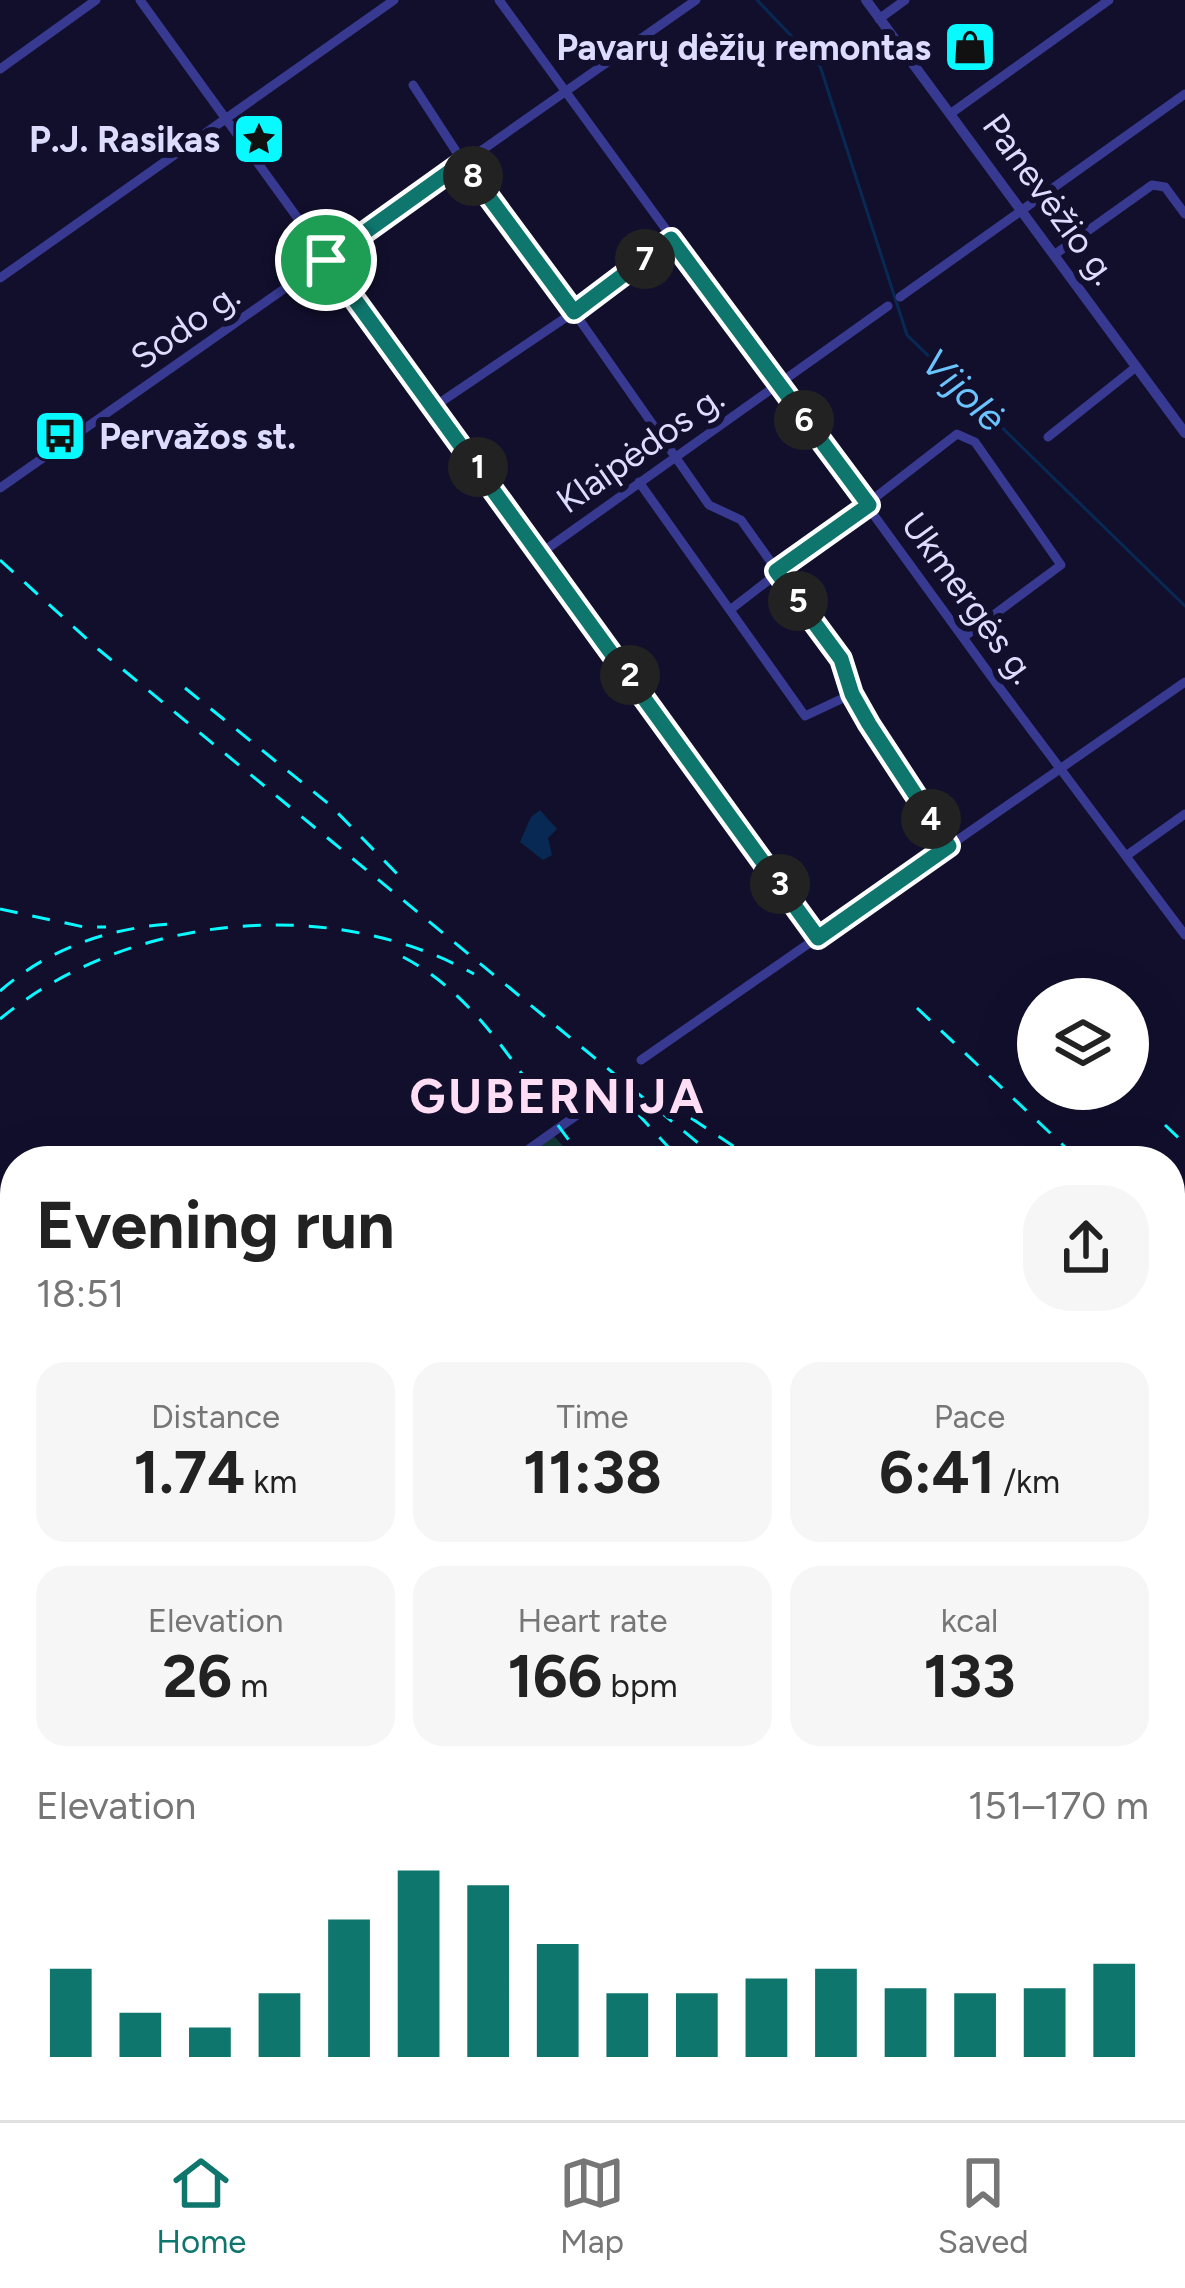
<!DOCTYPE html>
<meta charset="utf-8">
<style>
:root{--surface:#fff;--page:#f6f6f6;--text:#222;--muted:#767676;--line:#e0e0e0;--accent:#0f766e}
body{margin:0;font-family:Figtree,sans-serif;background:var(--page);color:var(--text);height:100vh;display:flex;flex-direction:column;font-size:45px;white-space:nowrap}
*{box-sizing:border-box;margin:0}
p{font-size:39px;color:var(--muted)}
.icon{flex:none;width:66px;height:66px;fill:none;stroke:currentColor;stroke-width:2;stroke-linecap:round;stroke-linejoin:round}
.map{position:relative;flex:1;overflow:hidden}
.sheet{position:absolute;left:0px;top:1146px;width:1185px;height:975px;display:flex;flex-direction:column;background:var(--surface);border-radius:48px 48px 0 0;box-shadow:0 12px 48px #0002}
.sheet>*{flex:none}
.fabs{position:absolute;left:1017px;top:978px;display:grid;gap:24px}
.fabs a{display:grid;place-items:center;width:132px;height:132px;border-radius:50%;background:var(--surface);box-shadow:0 12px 48px #0002;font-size:60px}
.pin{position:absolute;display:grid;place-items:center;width:102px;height:102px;color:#fff;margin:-51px;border:6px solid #fff;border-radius:50%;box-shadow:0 3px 12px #0007}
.km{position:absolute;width:60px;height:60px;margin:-30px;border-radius:50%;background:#222;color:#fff;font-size:33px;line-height:60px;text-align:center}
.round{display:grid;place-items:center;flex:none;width:126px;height:126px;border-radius:48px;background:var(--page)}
.overview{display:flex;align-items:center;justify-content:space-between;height:204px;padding:0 36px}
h1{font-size:66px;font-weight:700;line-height:90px}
.stats{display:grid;grid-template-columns:repeat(3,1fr);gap:18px;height:204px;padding:12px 36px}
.stats div{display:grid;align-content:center;border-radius:30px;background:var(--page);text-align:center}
.stats b{font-size:60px;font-weight:700}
.stats small{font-size:33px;font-weight:400}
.stats p{font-size:33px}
.chart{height:336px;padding:24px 36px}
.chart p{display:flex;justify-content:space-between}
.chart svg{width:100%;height:216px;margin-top:12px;stroke:var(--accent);stroke-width:6}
.tabs{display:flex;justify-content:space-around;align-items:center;height:168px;border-top:3px solid var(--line);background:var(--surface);font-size:33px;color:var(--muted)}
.tabs a{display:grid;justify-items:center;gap:6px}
.tabs .on{color:var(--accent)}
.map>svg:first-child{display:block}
.green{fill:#123834}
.water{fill:#082953}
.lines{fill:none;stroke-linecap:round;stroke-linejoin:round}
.stream{stroke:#082953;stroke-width:3}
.minor{stroke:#373a90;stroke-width:9}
.tertiary{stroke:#373a90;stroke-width:10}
.secondary{stroke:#737aff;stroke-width:12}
.primary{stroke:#b963ff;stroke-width:14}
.rail{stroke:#08f9ff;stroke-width:3;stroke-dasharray:18 15;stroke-linecap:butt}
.route-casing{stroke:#fff;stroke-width:24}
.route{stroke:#0f766e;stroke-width:15}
.labels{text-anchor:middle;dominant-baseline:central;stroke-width:12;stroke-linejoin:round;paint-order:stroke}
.poi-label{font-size:36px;font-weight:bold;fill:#dddcff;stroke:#120f2d;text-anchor:end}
.street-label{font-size:36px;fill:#dddcff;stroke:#120f2d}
.water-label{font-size:39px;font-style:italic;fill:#6ac5ff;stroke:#120f2d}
.district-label{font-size:48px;font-weight:bold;letter-spacing:3px;fill:#ffdef5;stroke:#120f2d}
</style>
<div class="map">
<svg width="1185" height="2120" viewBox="0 0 1185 2120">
<rect width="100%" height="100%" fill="#120f2d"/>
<path class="green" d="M551,1133l26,28h-44l-7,-10z
M1170,1398l15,11v62l-15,-12z
M55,2106h203l-11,14h-192l-5,-8z
M433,2106h132l-12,14h-113l4,-5z"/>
<path class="water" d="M540,810l17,19 -9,9 4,17 -9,5 -23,-18 11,-25z"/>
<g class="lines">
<path class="stream" d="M757,0l63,66 87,269 278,271
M361,2120l11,-14"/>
<path class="minor" d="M140,0l678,938
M499,0l497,683 189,252
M879,19l26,-19
M0,69l96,-69
M413,85l50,77 111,150 135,193 32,15 100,140 11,34 17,31 80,121
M950,114l159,-114
M1054,255l98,-70 13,2 20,27
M0,278l394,-278
M900,297l285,-203
M435,406l139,-94 97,-73
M1048,437l88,-70
M639,482l166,234 47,-22
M0,488l696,-488
M541,553l347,-247
M730,610l227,-176 18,8 86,123 -97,72
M1126,856l59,-42
M641,1060l544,-378
M512,1161l89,-63
M1176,1405l9,-7
M0,1528l15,-11
M370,2120l11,-14
M876,2120l12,-14"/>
<path class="tertiary" d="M866,0l319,433"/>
<path class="secondary" d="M265,2120l12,-14"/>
<path class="primary" d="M0,1233l15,10
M1170,2015l15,10"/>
<path class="rail" d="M0,560l98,89 622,512
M185,688l145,117 74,76
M0,909l84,18h22
M403,957c83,43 125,134 182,204
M0,991c48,-42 108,-63 171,-67
M917,1008l163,153
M0,1019c127,-105 331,-125 474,-45
M637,1113l44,48
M691,1118l65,43
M1165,1125l20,19
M1170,1251l15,21
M1170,1487l15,13
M1170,1552l15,13
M982,2120l4,-14"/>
</g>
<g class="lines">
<g class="route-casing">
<path id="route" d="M463,162l111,150 97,-73 198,266 -93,66 65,88 11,35 17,30 80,122 -131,92 -492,-678z"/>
</g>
<use href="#route" class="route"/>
</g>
<defs>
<g id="shop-square" transform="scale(2.7)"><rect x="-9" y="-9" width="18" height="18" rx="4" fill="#08f9ff" stroke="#120f2d"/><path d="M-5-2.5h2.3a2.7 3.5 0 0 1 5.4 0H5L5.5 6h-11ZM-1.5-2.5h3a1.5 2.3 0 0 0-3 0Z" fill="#111"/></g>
<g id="sight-square" transform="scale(2.7)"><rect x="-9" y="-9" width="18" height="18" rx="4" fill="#08f9ff" stroke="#120f2d"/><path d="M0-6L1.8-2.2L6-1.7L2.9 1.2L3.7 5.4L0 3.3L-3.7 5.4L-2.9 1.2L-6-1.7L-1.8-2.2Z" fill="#111"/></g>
<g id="bus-square" transform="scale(2.7)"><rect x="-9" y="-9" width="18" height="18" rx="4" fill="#08f9ff" stroke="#120f2d"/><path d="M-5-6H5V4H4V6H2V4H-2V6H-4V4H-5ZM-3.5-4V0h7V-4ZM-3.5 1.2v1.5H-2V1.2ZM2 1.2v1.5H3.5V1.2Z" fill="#111"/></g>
</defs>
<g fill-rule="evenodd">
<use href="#shop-square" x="970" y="47"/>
<use href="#sight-square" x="259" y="139"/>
<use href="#bus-square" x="60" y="436"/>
</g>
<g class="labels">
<g class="poi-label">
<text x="931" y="47">Pavarų dėžių remontas</text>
<text x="220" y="139">P.J. Rasikas</text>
<text x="99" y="436" text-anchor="start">Pervažos st.</text>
</g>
<g class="street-label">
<text transform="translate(1050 199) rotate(54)">Panevėžio g.</text>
<text transform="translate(185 326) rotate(-35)">Sodo g.</text>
<text transform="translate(640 449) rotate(-35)">Klaipėdos g.</text>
<text transform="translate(969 598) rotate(54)">Ukmergės g.</text>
</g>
<g class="water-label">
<text transform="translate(964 390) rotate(44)">Vijolė</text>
</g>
<g class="district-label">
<text x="558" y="1096">GUBERNIJA</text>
</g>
</g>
</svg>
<div class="fabs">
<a><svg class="icon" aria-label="layers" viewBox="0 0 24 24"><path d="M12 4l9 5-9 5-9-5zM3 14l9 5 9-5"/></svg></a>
</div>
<div class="pin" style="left:326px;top:260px;background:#1e9e55"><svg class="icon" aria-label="arrive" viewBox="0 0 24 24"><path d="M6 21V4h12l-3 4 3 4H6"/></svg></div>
<b class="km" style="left:478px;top:467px">1</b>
<b class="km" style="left:630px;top:675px">2</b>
<b class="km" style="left:780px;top:884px">3</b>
<b class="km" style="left:931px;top:819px">4</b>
<b class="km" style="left:798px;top:601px">5</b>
<b class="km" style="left:804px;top:420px">6</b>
<b class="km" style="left:645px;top:259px">7</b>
<b class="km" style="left:473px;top:176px">8</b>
<section class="sheet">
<div class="overview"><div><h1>Evening run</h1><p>18:51</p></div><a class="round"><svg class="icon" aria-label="share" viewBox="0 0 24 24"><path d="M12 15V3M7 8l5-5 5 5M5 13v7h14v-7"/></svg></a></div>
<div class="stats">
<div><p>Distance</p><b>1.74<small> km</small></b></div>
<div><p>Time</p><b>11:38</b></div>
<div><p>Pace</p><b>6:41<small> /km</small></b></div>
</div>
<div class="stats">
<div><p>Elevation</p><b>26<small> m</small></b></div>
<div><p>Heart rate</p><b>166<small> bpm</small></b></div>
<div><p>kcal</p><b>133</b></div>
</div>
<div class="chart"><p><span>Elevation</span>151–170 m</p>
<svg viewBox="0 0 160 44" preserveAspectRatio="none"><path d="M5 44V26M15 44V35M25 44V38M35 44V31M45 44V16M55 44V6M65 44V9M75 44V21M85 44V31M95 44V31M105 44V28M115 44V26M125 44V30M135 44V31M145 44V30M155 44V25"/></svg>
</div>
</section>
</div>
<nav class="tabs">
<a class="on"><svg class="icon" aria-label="home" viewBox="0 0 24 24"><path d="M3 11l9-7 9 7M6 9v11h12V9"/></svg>Home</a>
<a><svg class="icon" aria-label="map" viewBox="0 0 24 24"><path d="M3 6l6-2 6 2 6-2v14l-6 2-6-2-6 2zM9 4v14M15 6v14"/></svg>Map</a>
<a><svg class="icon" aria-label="saved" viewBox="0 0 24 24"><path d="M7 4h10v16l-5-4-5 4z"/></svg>Saved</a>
</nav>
